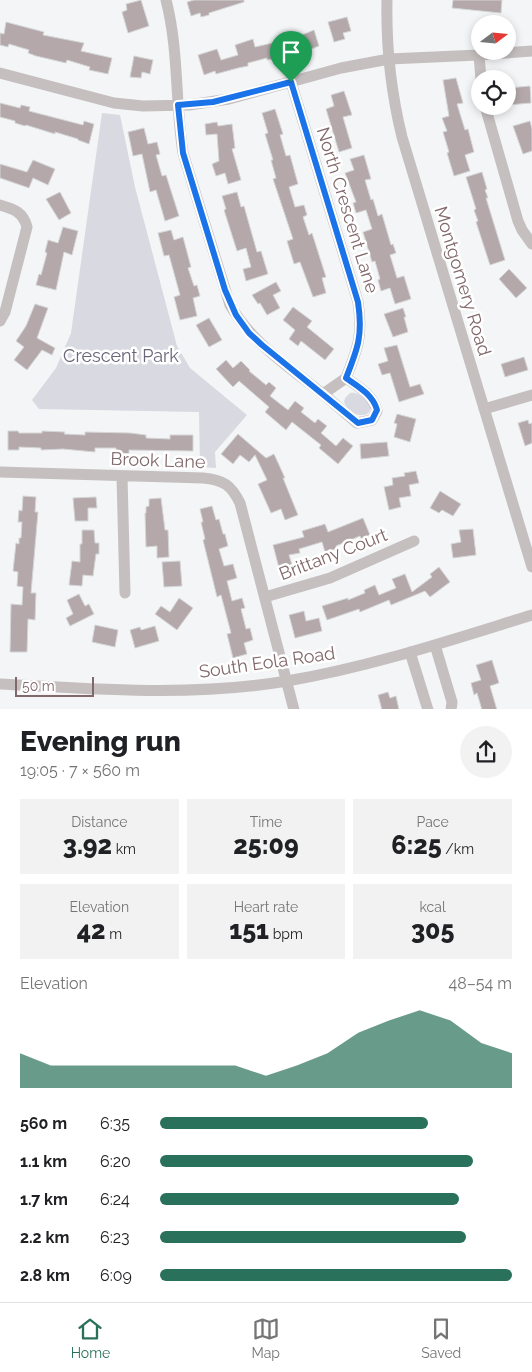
<!DOCTYPE html>
<meta charset="utf-8">
<style>
:root{--surface:#fff;--page:#f2f2f2;--text:#202124;--muted:#757577;--line:#e0e0e0;--accent:#2a715b}
body{margin:0;font-family:Raleway,sans-serif;background:var(--page);color:var(--text);height:100vh;display:flex;flex-direction:column;font-size:19px;white-space:nowrap}
*{box-sizing:border-box;margin:0}
p{font-size:16px;color:var(--muted)}
.icon{flex:none;width:28px;height:28px;fill:none;stroke:currentColor;stroke-width:2;stroke-linecap:round;stroke-linejoin:round}
.map{position:relative;height:709px;overflow:hidden}
.panel{display:flex;flex-direction:column;background:var(--surface);flex:1}
.panel>*{flex:none}
.needle{width:32px;rotate:74deg}
.buttons{position:absolute;left:471px;top:15px;display:grid;gap:10px}
.buttons a{display:grid;place-items:center;width:45px;height:45px;border-radius:50%;background:var(--surface);box-shadow:0 2px 8px #0003;font-size:25px}
.scale{position:absolute;left:15px;bottom:12px;width:79px;box-sizing:border-box;padding-left:5px;border:2px solid #81686b;border-top:0;font-size:14px;line-height:18px;white-space:nowrap;color:#81686b;-webkit-text-stroke:4px #fff;paint-order:stroke}
.pin{position:absolute;display:grid;place-items:center;width:42px;height:42px;color:#fff;margin:-51px -21px;border-radius:50% 50% 50% 0;rotate:-45deg;box-shadow:0 0 5px #0007}
.pin .icon{rotate:45deg}
.round{display:grid;place-items:center;flex:none;width:52px;height:52px;border-radius:26px;background:var(--page)}
.summary{display:flex;align-items:center;justify-content:space-between;height:85px;padding:0 20px}
h1{font-size:28px;font-weight:800;line-height:38px}
.figures{display:grid;grid-template-columns:repeat(3,1fr);gap:8px;height:85px;padding:5px 20px}
.figures div{display:grid;align-content:center;border-radius:0px;background:var(--page);text-align:center}
.figures b{font-size:25px;font-weight:800}
.figures small{font-size:14px;font-weight:400}
.figures p{font-size:14px}
.chart{height:140px;padding:10px 20px}
.chart p{display:flex;justify-content:space-between}
.chart svg{width:100%;height:90px;margin-top:5px;fill:var(--accent);opacity:.7}
ul{padding:0 20px;list-style:none;font-size:16px}
li{display:grid;grid-template-columns:80px 60px 1fr;align-items:center;height:38px}
li i{height:12px;border-radius:6px;background:var(--accent)}
.dock{display:flex;justify-content:space-around;align-items:center;height:70px;border-top:1px solid var(--line);background:var(--surface);font-size:14px;color:var(--muted)}
.dock a{display:grid;justify-items:center;gap:2px}
.dock .current{color:var(--accent)}
.map>svg:first-child{display:block}
.green{fill:#d9d9e1}
.building{fill:#b4a8aa;stroke:#d5d6d7}
.lines{fill:none;stroke-linecap:round;stroke-linejoin:round}
.minor{stroke:#c6bfc0;stroke-width:11}
.route-casing{stroke:#fff;stroke-width:10}
.route{stroke:#1a73e8;stroke-width:6}
.labels{text-anchor:middle;dominant-baseline:central;stroke-width:5;stroke-linejoin:round;paint-order:stroke}
.street-label{font-size:18px;fill:#81686b;stroke:#fff}
.park-label{font-size:18px;fill:#6a6679;stroke:#fff}
</style>
<div class="map">
<svg width="532" height="710" viewBox="0 0 532 710">
<rect width="100%" height="100%" fill="#f3f5f6"/>
<path class="green" d="M102,113l18,2 15,72 42,159 13,22 57,47 -32,37 1,16 -16,-1 -1,-55 -160,-3 -7,-9 24,-32 15,-35z
M350,393c6,-1 10,2 14,6 19,16 -11,25 -20,3l1,-4z"/>
<path class="building" d="M141,0l8,26 -21,7 -6,-21 5,-2 -1,-6z
M194,0h50v2l-35,11v2l-8,2 -1,-4 -9,3 -4,-14z
M453,0h49l-1,13 -49,-5z
M347,17l4,14 -8,2 2,6 -11,3 -6,-20z
M6,22l38,10 -1,3 41,8 -3,8 31,7 -4,16 -19,-4 1,-3 -23,-7 -1,3 -30,-7 -8,-3 1,-3 -20,-6 -1,3 -8,-2v-12l4,1z
M314,30l5,16 -18,7 -4,-16z
M253,39l2,8 26,-6 5,16 -19,3v-2l-19,5v3l-10,2 -22,6 -1,-3 -11,4 -6,-20 19,-6 4,11 17,-5 -3,-10z
M134,56l19,4 -3,14 -8,-2 -1,6 -11,-1z
M456,78l7,25 -6,1 8,26 3,-1 6,23 -9,3 5,16 -16,5 -7,-23 2,-1 -6,-20 4,-1 -5,-13 7,-2 -6,-36z
M530,86l1,17 -23,2v-17z
M344,91l8,24 -9,2 9,31 -13,4 -13,-43 8,-3 -3,-11z
M0,103l20,5 1,-3 9,2 -1,4 54,14 1,-4 10,3 -5,20 -11,-4v-1l-23,-7v2l-29,-9 -1,1 -10,-3v-2l-15,-4z
M275,109l8,25 -3,1 6,21 4,-1 8,29 -9,3 6,20 9,-2 3,10 -4,2 6,18 3,-2 14,44 -4,1 4,15 -13,4 -13,-35 -6,2 -7,-23 6,-2 -20,-60 3,-1 -5,-18h2l-8,-26 3,-1 -6,-20z
M530,121l2,8v22l-9,3 -10,-28z
M217,122l1,4 14,-2 3,24 -3,1 9,31 -13,4 -3,-11 -9,3 -4,-12 7,-3 -2,-27 -11,1 -1,-11z
M144,128l4,16 9,-2 3,12 -4,1 6,21 4,-1 13,41 -14,5 -9,-31 -6,2 -8,-38 -9,2 -5,-24z
M364,155l7,24 -6,1 6,20 2,-1 5,17 4,-2 9,31 2,-1 3,9 -6,2 7,23 7,-2 7,23 -16,5 -5,-16 -9,3 -3,-11 2,-1 -5,-18 -3,1 -9,-30 9,-3 -6,-19 -10,3 -3,-10 3,-1 -11,-29 9,-3 -4,-11z
M33,160l22,9 -7,16 -15,-7 -4,10 -29,-10v-14l27,8z
M482,172l5,17 -2,1 3,8h-2l19,62 -15,5 -14,-43 2,-1 -4,-11 2,-1 -10,-32z
M60,192l11,21 -12,7 -13,-21z
M237,192l4,15 3,-1 13,46 4,-1 7,23 -22,7 -3,-12 8,-2 -5,-19 -9,3 -13,-41 2,-1 -4,-13z
M63,227l15,4 -6,24 -8,-3 -8,38 -20,-5 3,-11 2,1 6,-22 -2,-1 3,-12 10,3z
M171,230l3,10 9,-3 8,30 -3,1 6,18 3,-1 3,11 -7,2 4,18 -17,4 -6,-23 6,-2 -11,-40 -5,1 -6,-23z
M509,269l18,19 -11,10 -17,-19z
M276,282l5,9 -8,4 7,13 -13,7 -7,-12 -2,1 -6,-9z
M35,304l13,4 -11,30 18,10 -3,7 -10,-5 -15,20 -13,-10 10,-13 -8,-6 10,-15z
M293,307l19,14 -5,6 27,22 -9,11 -24,-19 -3,5 -9,-7 6,-9 -12,-10z
M403,308l3,9h-2l4,15 -15,5 -9,-23z
M209,318l13,22 -13,7 -13,-22z
M397,345l13,42 10,-3 4,10 -25,8 -9,-29 -8,2 -4,-11 10,-3 -4,-13z
M524,357l4,13 -23,7 -4,-13z
M226,360l7,8 8,-7 9,9 -1,1 17,14 3,-3 7,6 -6,8 18,14 7,-9 9,7 -3,4 14,11 3,-4 9,7 -6,7 15,13 7,-8 10,8 -15,18 -19,-16 2,-3 -29,-23 -6,8 -21,-18 4,-5 -30,-26 -6,6 -17,-18z
M397,414l19,5 -6,23 -16,-5 3,-13 -3,-1z
M528,420l1,4 3,-1v20l-7,3 -7,-23z
M8,431h10l1,2h23v-2l23,1 -1,2 21,1v-3l45,1 16,2v3l24,1v-4h23v16l-64,-1v4l-13,-1v-5h-21v4l-32,-3 -22,1v-2l-22,-1v3h-11z
M238,434l28,24 8,-4 11,24h-2l15,37 -13,5 -4,-11 -10,4 -13,-29 9,-4 -12,-25 -6,7 -9,-7 -7,9 -12,-10z
M387,442l2,14 -28,3 -1,-15z
M416,471l3,12 -10,2 2,11 -12,2 2,9 -12,3 -5,-23 9,-2 -1,-7 13,-2 -1,-3z
M440,491l21,13 -8,12 -11,-6 -3,3 -9,-5z
M23,496l13,1 -1,15h3l-7,81h5l-1,27 -7,-1 -1,33h-17l1,-48 11,1 1,-18 -6,-1 1,-14 -5,-1 3,-28 3,1v-6h2l1,-16h-4l1,-12 3,1z
M96,497l1,11h-9v13h-13l-2,-23z
M161,498l4,32h3l1,27 -12,1v-12l-11,1 -1,-34h1v-6l3,-1v-7z
M212,506l4,14 3,-1 4,15h2l3,12 -9,3 5,17 9,-2 4,14 -10,3 5,20 10,-3 3,10 -4,1 5,20 4,-1 3,12 -9,3 3,11 -14,4 -6,-24 4,-1 -10,-38 -4,2 -14,-57 2,-1 -4,-17h2l-3,-13z
M363,518l7,17 -9,4 -1,-3 -24,10 1,3 -12,3 -3,-10 -23,7 1,4 -11,2 3,10 -13,3 -6,-23 31,-8 -2,-6 23,-7 3,8z
M473,529l3,26 -23,3 -2,-14 10,-2 -2,-12z
M82,530h12l1,13h4v11h-3l-3,22 -10,-1 -1,11 -13,-1 3,-24 8,1v-18h2z
M180,561l2,25 -18,1 -2,-25z
M439,567l11,15 -20,15 -5,-6 -34,14 -2,-5 -29,12 -1,-3 -32,11 -5,-14 26,-8v2l17,-7 -1,-3 11,-5 4,10 17,-7 -4,-9 13,-5 7,18 20,-15 -2,-3z
M79,594l6,12 4,-2 5,10 -24,12 -4,-8 7,-4 -6,-14z
M179,598l14,10 -16,22 -22,-16 6,-8 9,6z
M304,611l2,10 13,-3 3,13 -27,7 -6,-23z
M95,625l23,5 -3,17 -23,-5z
M155,626l4,15 -24,7 -5,-18 10,-3 1,3z
M492,660l7,23 -9,3 7,24h-15l-5,-17 -3,2 -3,-12 10,-3 -5,-15z
M388,692l2,6 6,-2 3,14h-17l-4,-15z"/>
<g class="lines">
<path class="minor" d="M166,0c13,50 9,102 17,153l47,152c22,38 59,62 93,89l23,-16
M387,0c-1,46 4,92 15,137l130,430
M479,55l2,24
M0,73l114,30 29,3 46,-1 40,-6 112,-31 48,-9 90,-4 53,-4
M291,82l67,220c5,33 0,46 -12,76
M485,106l33,115 4,9 10,14
M0,205c14,4 23,7 27,22l-22,85 -5,9
M323,394l34,29 15,-3 5,-9c-4,-16 -18,-24 -31,-33
M484,409l48,-14
M0,472l203,6c21,2 28,7 37,25l54,207
M122,476l3,117
M265,597l65,-19 84,-37
M435,645l17,57 -1,8
M410,652l18,58
M0,684c96,5 192,13 287,-3 83,-14 164,-41 245,-66"/>
</g>
<g class="lines">
<g class="route-casing">
<path id="route" d="M291,82l67,220c5,33 0,46 -12,76 13,9 27,17 31,32l-5,10 -14,3 -96,-78 -13,-12 -13,-18 -11,-25 -42,-137 -5,-48 35,-3z"/>
</g>
<use href="#route" class="route"/>
</g>
<g class="labels">
<g class="street-label">
<text transform="translate(348 210) rotate(73)">North Crescent Lane</text>
<text transform="translate(463 281) rotate(73)">Montgomery Road</text>
<text transform="translate(158 460) rotate(2)">Brook Lane</text>
<text transform="translate(333 554) rotate(-21)">Brittany Court</text>
<text transform="translate(267 662) rotate(-8)">South Eola Road</text>
</g>
<g class="park-label">
<text x="121" y="355">Crescent Park</text>
</g>
</g>
</svg>
<div class="buttons">
<a><svg class="needle" viewBox="-14 -14 28 28"><path d="M0-13l5 13h-10z" fill="#e53935"/><path d="M0 13l5-13h-10z" fill="#757577"/></svg></a>
<a><svg class="icon" aria-label="locate" viewBox="0 0 24 24"><circle cx="12" cy="12" r="6"/><path d="M12 2v4M12 18v4M2 12h4M18 12h4"/></svg></a>
</div>
<div class="scale">50 m</div>
<div class="pin" style="left:291px;top:82px;background:#1e9e55"><svg class="icon" aria-label="arrive" viewBox="0 0 24 24"><path d="M6 21V4h12l-3 4 3 4H6"/></svg></div>
</div>
<section class="panel">
<div class="summary"><div><h1>Evening run</h1><p>19:05 · 7 × 560 m</p></div><a class="round"><svg class="icon" aria-label="share" viewBox="0 0 24 24"><path d="M12 15V3M7 8l5-5 5 5M5 13v7h14v-7"/></svg></a></div>
<div class="figures">
<div><p>Distance</p><b>3.92<small> km</small></b></div>
<div><p>Time</p><b>25:09</b></div>
<div><p>Pace</p><b>6:25<small> /km</small></b></div>
</div>
<div class="figures">
<div><p>Elevation</p><b>42<small> m</small></b></div>
<div><p>Heart rate</p><b>151<small> bpm</small></b></div>
<div><p>kcal</p><b>305</b></div>
</div>
<div class="chart"><p><span>Elevation</span>48–54 m</p>
<svg viewBox="0 0 160 44" preserveAspectRatio="none"><path d="M0 44V27L10 33L20 33L30 33L40 33L50 33L60 33L70 33L80 38L90 33L100 27L110 17L120 11L130 6L140 11L150 22L160 27V44z"/></svg>
</div>
<ul>
<li><b>560 m</b>6:35<i style="width:76%"></i></li>
<li><b>1.1 km</b>6:20<i style="width:89%"></i></li>
<li><b>1.7 km</b>6:24<i style="width:85%"></i></li>
<li><b>2.2 km</b>6:23<i style="width:87%"></i></li>
<li><b>2.8 km</b>6:09<i style="width:100%"></i></li>
</ul>
</section>
<nav class="dock">
<a class="current"><svg class="icon" aria-label="home" viewBox="0 0 24 24"><path d="M3 11l9-7 9 7M6 9v11h12V9"/></svg>Home</a>
<a><svg class="icon" aria-label="map" viewBox="0 0 24 24"><path d="M3 6l6-2 6 2 6-2v14l-6 2-6-2-6 2zM9 4v14M15 6v14"/></svg>Map</a>
<a><svg class="icon" aria-label="saved" viewBox="0 0 24 24"><path d="M7 4h10v16l-5-4-5 4z"/></svg>Saved</a>
</nav>
